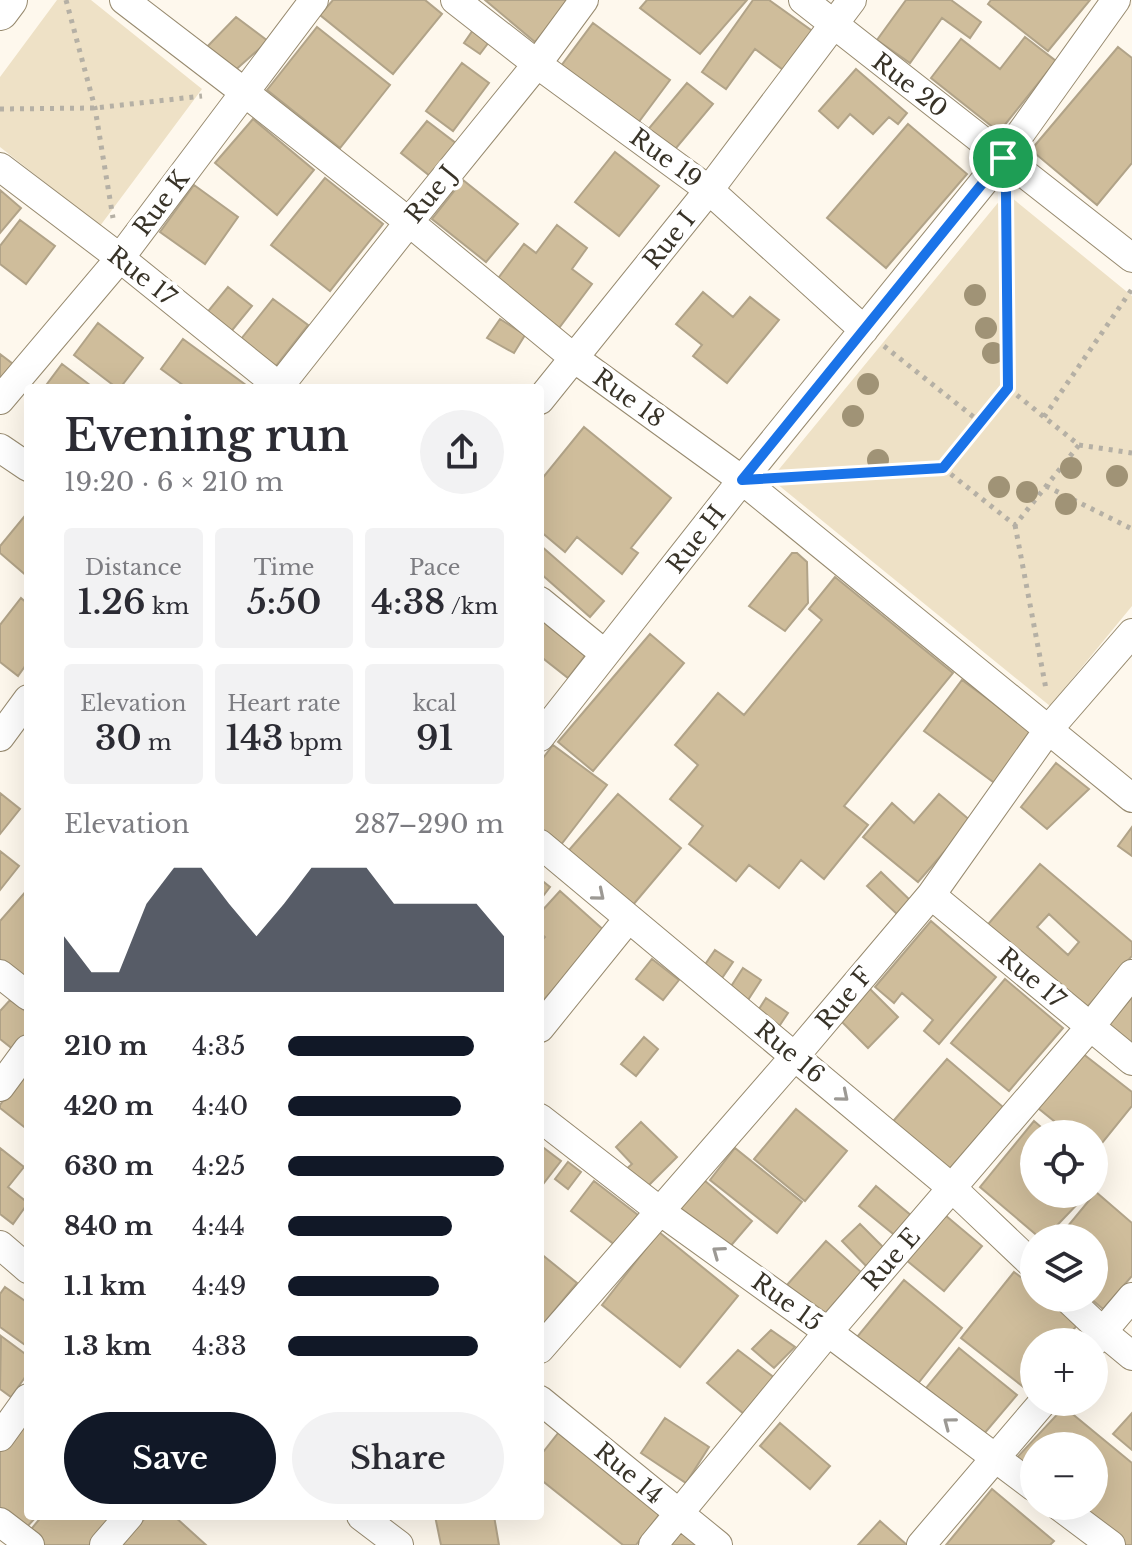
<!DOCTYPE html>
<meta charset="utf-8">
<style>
:root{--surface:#fff;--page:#f2f2f3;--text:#2b2b33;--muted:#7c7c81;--accent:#111827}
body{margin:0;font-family:"Libre Baskerville",serif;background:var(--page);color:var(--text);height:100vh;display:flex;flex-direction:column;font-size:30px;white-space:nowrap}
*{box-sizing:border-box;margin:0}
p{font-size:26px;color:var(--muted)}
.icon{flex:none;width:44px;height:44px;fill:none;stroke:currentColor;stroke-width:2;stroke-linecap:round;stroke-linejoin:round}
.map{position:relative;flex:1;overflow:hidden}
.drawer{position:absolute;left:24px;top:384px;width:520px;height:1136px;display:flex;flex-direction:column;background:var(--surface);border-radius:8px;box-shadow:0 8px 32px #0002}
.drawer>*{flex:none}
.controls{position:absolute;left:1020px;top:1120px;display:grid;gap:16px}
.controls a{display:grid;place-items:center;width:88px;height:88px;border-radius:50%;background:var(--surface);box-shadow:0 8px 32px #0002;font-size:40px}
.pin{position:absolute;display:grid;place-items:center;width:68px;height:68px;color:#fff;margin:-34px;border:4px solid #fff;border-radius:50%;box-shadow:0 2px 8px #0007}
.round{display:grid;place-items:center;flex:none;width:84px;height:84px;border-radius:42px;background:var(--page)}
.head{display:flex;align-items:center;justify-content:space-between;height:136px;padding:0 40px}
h1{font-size:44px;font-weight:600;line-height:60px}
.figures{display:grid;grid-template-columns:repeat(3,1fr);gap:12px;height:136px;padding:8px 40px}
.figures div{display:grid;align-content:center;border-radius:8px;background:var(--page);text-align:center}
.figures b{font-size:34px;font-weight:600}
.figures small{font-size:22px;font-weight:400}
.figures p{font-size:22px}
.chart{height:224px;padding:16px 40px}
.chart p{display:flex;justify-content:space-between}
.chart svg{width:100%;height:144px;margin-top:8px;fill:var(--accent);opacity:.7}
.button{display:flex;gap:16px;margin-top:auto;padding:16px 40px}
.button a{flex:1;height:92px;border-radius:48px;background:var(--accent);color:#fff;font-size:32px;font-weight:600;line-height:92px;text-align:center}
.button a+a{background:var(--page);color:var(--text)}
ul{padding:0 40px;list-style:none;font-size:26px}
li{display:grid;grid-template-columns:128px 96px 1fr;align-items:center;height:60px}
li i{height:20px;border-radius:10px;background:var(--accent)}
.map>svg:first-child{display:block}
.green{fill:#eee1c6}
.building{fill:#cfbd9b;stroke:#b1a388;stroke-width:2;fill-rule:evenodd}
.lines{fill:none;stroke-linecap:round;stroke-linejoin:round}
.minor-casing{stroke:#978a6f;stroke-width:30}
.tertiary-casing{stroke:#978a6f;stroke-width:38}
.path{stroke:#b5b0a5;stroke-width:5;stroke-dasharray:4 6;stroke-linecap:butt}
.minor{stroke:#fff;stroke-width:28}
.tertiary{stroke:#fff;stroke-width:36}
.tree{fill:#a09376}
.oneway{stroke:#9c9994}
.route-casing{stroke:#fff;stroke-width:16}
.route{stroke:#1a73e8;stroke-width:10}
.labels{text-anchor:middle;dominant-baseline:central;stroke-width:8;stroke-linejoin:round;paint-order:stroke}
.street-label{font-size:24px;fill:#383328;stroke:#fff}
</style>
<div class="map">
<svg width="1132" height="1545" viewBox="0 0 1132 1545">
<rect width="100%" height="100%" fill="#fef8ed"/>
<path class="green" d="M57,0h34l111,89 -102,137 -100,-79v-70z
M1006,193l126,103v310l-82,100 -279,-227z"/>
<path class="building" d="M333,0h92l17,14 -49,60 -73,-59z
M485,0h86l-36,42z
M647,0h100l-47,54 -60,-46z
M753,0h16l49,35 -28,40 -35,-26 -29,40 -24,-17z
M906,0h45l30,22 -11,16 -28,-20 -32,45 -33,-23z
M991,0h99l-42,51 -60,-47z
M236,17l32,24 -37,33 -28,-23z
M593,23l77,57 -38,51 -77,-57z
M317,27l73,58 -50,63 -73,-58z
M473,30l16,12 -9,12 -16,-11z
M1025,37l31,24 -57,71 -68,-54 30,-39 39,30z
M1118,47l14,11v105l-35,42 -66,-55z
M462,63l27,20 -36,48 -27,-20z
M856,69l51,44 -9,11 -9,-7 -16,17 -23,-20 -12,14 -19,-17z
M687,83l26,21 -42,50 -26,-21z
M253,119l61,51 -37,45 -62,-52z
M427,121l30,23 -27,32 -29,-23z
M908,124l59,50 -81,94 -59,-50z
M615,152l44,34 -40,50 -44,-34z
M325,178l58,46 -53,67 -59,-46z
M463,180l55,44 -32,38 -54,-43z
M194,185l44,32 -33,47 -45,-32z
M0,190l21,18 -21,25z
M20,220l35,26 -29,38 -26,-20v-18z
M557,225l30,23 -15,21 20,15 -33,44 -63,-47 28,-37 12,9z
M228,287l24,19 -23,28 -24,-19z
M703,292l30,25 17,-20 29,23 -52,63 -34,-27 9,-11 -26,-21z
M273,299l35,26 -36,46 -35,-27z
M500,319l25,16 -11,18 -27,-15z
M98,323l45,35 -23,30h-3l-43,-33z
M183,339l67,49h-63l-26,-19z
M0,354l17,13 -17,21z
M62,364l28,21 -3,3h-43z
M584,427l87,71 -40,50 7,5 -16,21 -45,-37 -12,15 -25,-21v-50z
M28,512v65l-28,-24v-7z
M540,545l64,56 -14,16 -50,-44z
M792,553h5l10,9 1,41 -23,28 -36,-25z
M835,577l118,96 -109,133 24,19 -44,54 -23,-19 -22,28 -30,-23 -13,16 -47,-37 14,-18 -33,-27 28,-34 -23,-20 43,-52 26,22 78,-95 -13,-11z
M21,598l7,6v58l-10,14 -18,-14v-37z
M540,611l50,38 -22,29 -28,-22z
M650,634l34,29 -91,108 -35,-29z
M962,680l76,56 -38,51 -76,-56z
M553,745l54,40 -50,65 -17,-12v-76z
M1056,763l33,26 -42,40 -26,-22z
M0,793l20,16 -20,25z
M618,794l63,54 -54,64 -64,-55z
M939,794l32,27 -53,61 -55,-45 29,-34 22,20z
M1132,827v29l-14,-10z
M0,851l19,15 -19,24z
M1040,864l92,78v14l-50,57 -98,-84zM1049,914l30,28 -11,13 -31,-28z
M881,872l32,31 -14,13 -32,-30z
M540,879l10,8 -10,13z
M28,889v98l-28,-24v-42z
M560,891l46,41 -66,72v-62l5,-5 -5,-4v-20z
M931,921l65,56 -57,67 -15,-13 9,-11 -31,-27 -8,10 -19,-16z
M715,950l18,12 -13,19 -18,-12z
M652,959l27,21 -16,20 -27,-21z
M743,968l18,12 -15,23 -18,-12z
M1005,979l58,49 -54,63 -58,-48z
M869,988l29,29 -30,31 -29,-29z
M1132,997v51l-26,-20z
M766,998l22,15 -14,21 -22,-14z
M10,1000l18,13v18l-14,19 -14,-11v-28z
M644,1037l14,12 -22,27 -15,-12z
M1082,1053l50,39v14l-38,47v-19h-24l-32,-26z
M947,1059l56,48 -58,67 -56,-48z
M28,1069v61l-28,-22v-3z
M796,1109l51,42 -42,50 -51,-42z
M1034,1121l15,13h-15v60h53l-42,44h-5l-60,-51z
M641,1122l36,35 -33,33 -20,-19 8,-7 -16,-17z
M540,1145l21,16 -21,27z
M0,1148l24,19 -16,20 20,16 -15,21 -13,-10z
M735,1148l67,54 -25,31 -67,-53z
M568,1162l13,10 -13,17 -13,-10z
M704,1180l48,41 -24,28 -48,-41z
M594,1181l44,34 -23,30 -44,-34z
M876,1186l37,31 -16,20 -38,-31z
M1096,1192l36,31v53l-29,33 -13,-11h4v-60h-36z
M945,1215l37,31 -38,45 -38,-31z
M860,1224l27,27 -18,18 -27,-28z
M659,1232l79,64 -58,71 -78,-62z
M826,1241l35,31 -38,44 -36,-31z
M540,1253l37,30 -37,45z
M1014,1272l20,15v11h13l32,25 -16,19h-29v37l-8,10 -65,-51z
M904,1280l58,48 -46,58 -59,-49z
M5,1287l23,16v44l-28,-20v-33z
M771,1330l24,17 -21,21 -22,-19z
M1,1336l27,20v17l-17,24 -11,-8z
M959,1348l58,47 -34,40 -57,-47z
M738,1350l38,29 -32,35 -37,-31z
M1064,1407l68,56v82h-13l-52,-39h27v-60h-60v35l-23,-17z
M1132,1413v37l-19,-16z
M28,1416v100h9l-12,13 -25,-22v-59z
M665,1418l44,29 -23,36 -45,-30z
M780,1423l50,43 -20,23 -50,-43z
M563,1427l102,80 -29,38h-13l-83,-66v-23z
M992,1489l62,52 -4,4h-104z
M42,1516h72l-24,29h-47l-15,-12z
M147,1516h27l32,29h-85z
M435,1516h59l5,29h-58z
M880,1521l27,24h-49z
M679,1526l24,19h-38z"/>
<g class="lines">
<g class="minor-casing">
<path id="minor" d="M124,0l120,92 165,130 165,136 168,122 390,318
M455,0l82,64 172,126 155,140
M803,0l329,258
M0,167l120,91 161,130
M278,388l131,-166 128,-158 47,-64
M0,400l120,-142 194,-258
M540,400l169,-210 143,-190
M0,448l28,19
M540,601l65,53
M0,737l28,-38
M540,737l202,-257 261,-322 113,-158
M540,844l412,344 82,78
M931,895l201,166
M0,974l28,22
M540,1028l88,-109
M0,1087l28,-38
M540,1118l120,93 168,121 206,155
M0,1245l28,24
M1067,1298l36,34 29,24
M1094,1342l38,-45
M540,1349l255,-293 136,-161 117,-165 84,-97
M540,1400l178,145
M0,1437l28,-39
M1059,1506l52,39
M361,1516l38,29
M0,1522l30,23
M104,1545l25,-29
M653,1545l175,-213 262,-305 42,-53
M921,1545l122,-143"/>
</g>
<g class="tertiary-casing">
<path id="tertiary" d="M0,12l9,-12"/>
</g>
<path class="path" d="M66,0l29,108 18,110
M0,109l95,-1 107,-12
M1006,201l2,187 -65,80 72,57 64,-80 -71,-57
M884,346l96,76
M1044,417l88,-128
M1079,445l53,8
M783,478l160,-10
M1046,486l86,43
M1015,525l31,164"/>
<use href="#minor" class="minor"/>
<use href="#tertiary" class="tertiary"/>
</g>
<g class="tree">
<circle cx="975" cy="295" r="11"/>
<circle cx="986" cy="328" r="11"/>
<circle cx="993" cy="353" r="11"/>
<circle cx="868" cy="384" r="11"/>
<circle cx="853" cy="416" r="11"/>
<circle cx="878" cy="460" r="11"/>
<circle cx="1071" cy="468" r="11"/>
<circle cx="1117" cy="476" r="11"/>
<circle cx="999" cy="487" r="11"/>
<circle cx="1027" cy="492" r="11"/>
<circle cx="1066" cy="504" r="11"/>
</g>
<defs><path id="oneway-chevron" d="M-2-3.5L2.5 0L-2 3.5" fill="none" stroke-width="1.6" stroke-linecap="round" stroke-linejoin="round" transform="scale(2)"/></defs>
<g class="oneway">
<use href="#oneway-chevron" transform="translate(599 895) rotate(40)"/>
<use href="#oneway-chevron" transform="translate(843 1096) rotate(40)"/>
<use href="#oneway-chevron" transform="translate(718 1252) rotate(-144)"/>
<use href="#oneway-chevron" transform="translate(949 1423) rotate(-143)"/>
</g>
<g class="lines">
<g class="route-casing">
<path id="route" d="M1003,158l3,35 2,195 -65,80 -201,12z"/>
</g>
<use href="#route" class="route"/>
</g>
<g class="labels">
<g class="street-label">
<text transform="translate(910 85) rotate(38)">Rue 20</text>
<text transform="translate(666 158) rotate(36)">Rue 19</text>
<text transform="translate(431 194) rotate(-51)">Rue J</text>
<text transform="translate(161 203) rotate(-53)">Rue K</text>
<text transform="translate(669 240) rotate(-51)">Rue I</text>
<text transform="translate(142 276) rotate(38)">Rue 17</text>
<text transform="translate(629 398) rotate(36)">Rue 18</text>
<text transform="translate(696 539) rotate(-52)">Rue H</text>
<text transform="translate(1032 978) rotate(40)">Rue 17</text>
<text transform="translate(844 998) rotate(-50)">Rue F</text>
<text transform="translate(790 1052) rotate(40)">Rue 16</text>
<text transform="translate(891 1259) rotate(-49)">Rue E</text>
<text transform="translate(787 1302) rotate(36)">Rue 15</text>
<text transform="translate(629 1473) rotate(40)">Rue 14</text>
</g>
</g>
</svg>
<div class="controls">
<a><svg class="icon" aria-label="locate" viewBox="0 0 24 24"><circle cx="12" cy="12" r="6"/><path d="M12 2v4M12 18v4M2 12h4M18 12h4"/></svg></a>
<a><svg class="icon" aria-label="layers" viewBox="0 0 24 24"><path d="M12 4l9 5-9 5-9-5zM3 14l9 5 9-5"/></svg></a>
<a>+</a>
<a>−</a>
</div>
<div class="pin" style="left:1003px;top:158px;background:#1e9e55"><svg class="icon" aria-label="arrive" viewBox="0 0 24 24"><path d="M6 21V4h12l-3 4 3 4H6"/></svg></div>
<section class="drawer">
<div class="head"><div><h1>Evening run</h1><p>19:20 · 6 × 210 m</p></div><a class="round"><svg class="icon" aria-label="share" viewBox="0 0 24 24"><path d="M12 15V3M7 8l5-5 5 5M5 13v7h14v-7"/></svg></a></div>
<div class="figures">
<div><p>Distance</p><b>1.26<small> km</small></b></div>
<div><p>Time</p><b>5:50</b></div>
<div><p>Pace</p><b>4:38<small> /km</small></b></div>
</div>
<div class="figures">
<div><p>Elevation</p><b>30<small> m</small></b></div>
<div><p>Heart rate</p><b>143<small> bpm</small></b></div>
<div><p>kcal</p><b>91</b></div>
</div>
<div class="chart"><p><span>Elevation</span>287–290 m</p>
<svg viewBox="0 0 160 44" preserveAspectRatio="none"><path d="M0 44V27L10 38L20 38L30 17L40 6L50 6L60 17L70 27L80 17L90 6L100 6L110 6L120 17L130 17L140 17L150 17L160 27V44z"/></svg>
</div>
<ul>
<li><b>210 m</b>4:35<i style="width:86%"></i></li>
<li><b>420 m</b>4:40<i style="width:80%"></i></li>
<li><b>630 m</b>4:25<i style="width:100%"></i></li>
<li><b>840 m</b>4:44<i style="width:76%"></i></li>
<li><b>1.1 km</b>4:49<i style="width:70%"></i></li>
<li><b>1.3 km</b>4:33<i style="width:88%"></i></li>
</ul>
<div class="button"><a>Save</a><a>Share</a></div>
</section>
</div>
